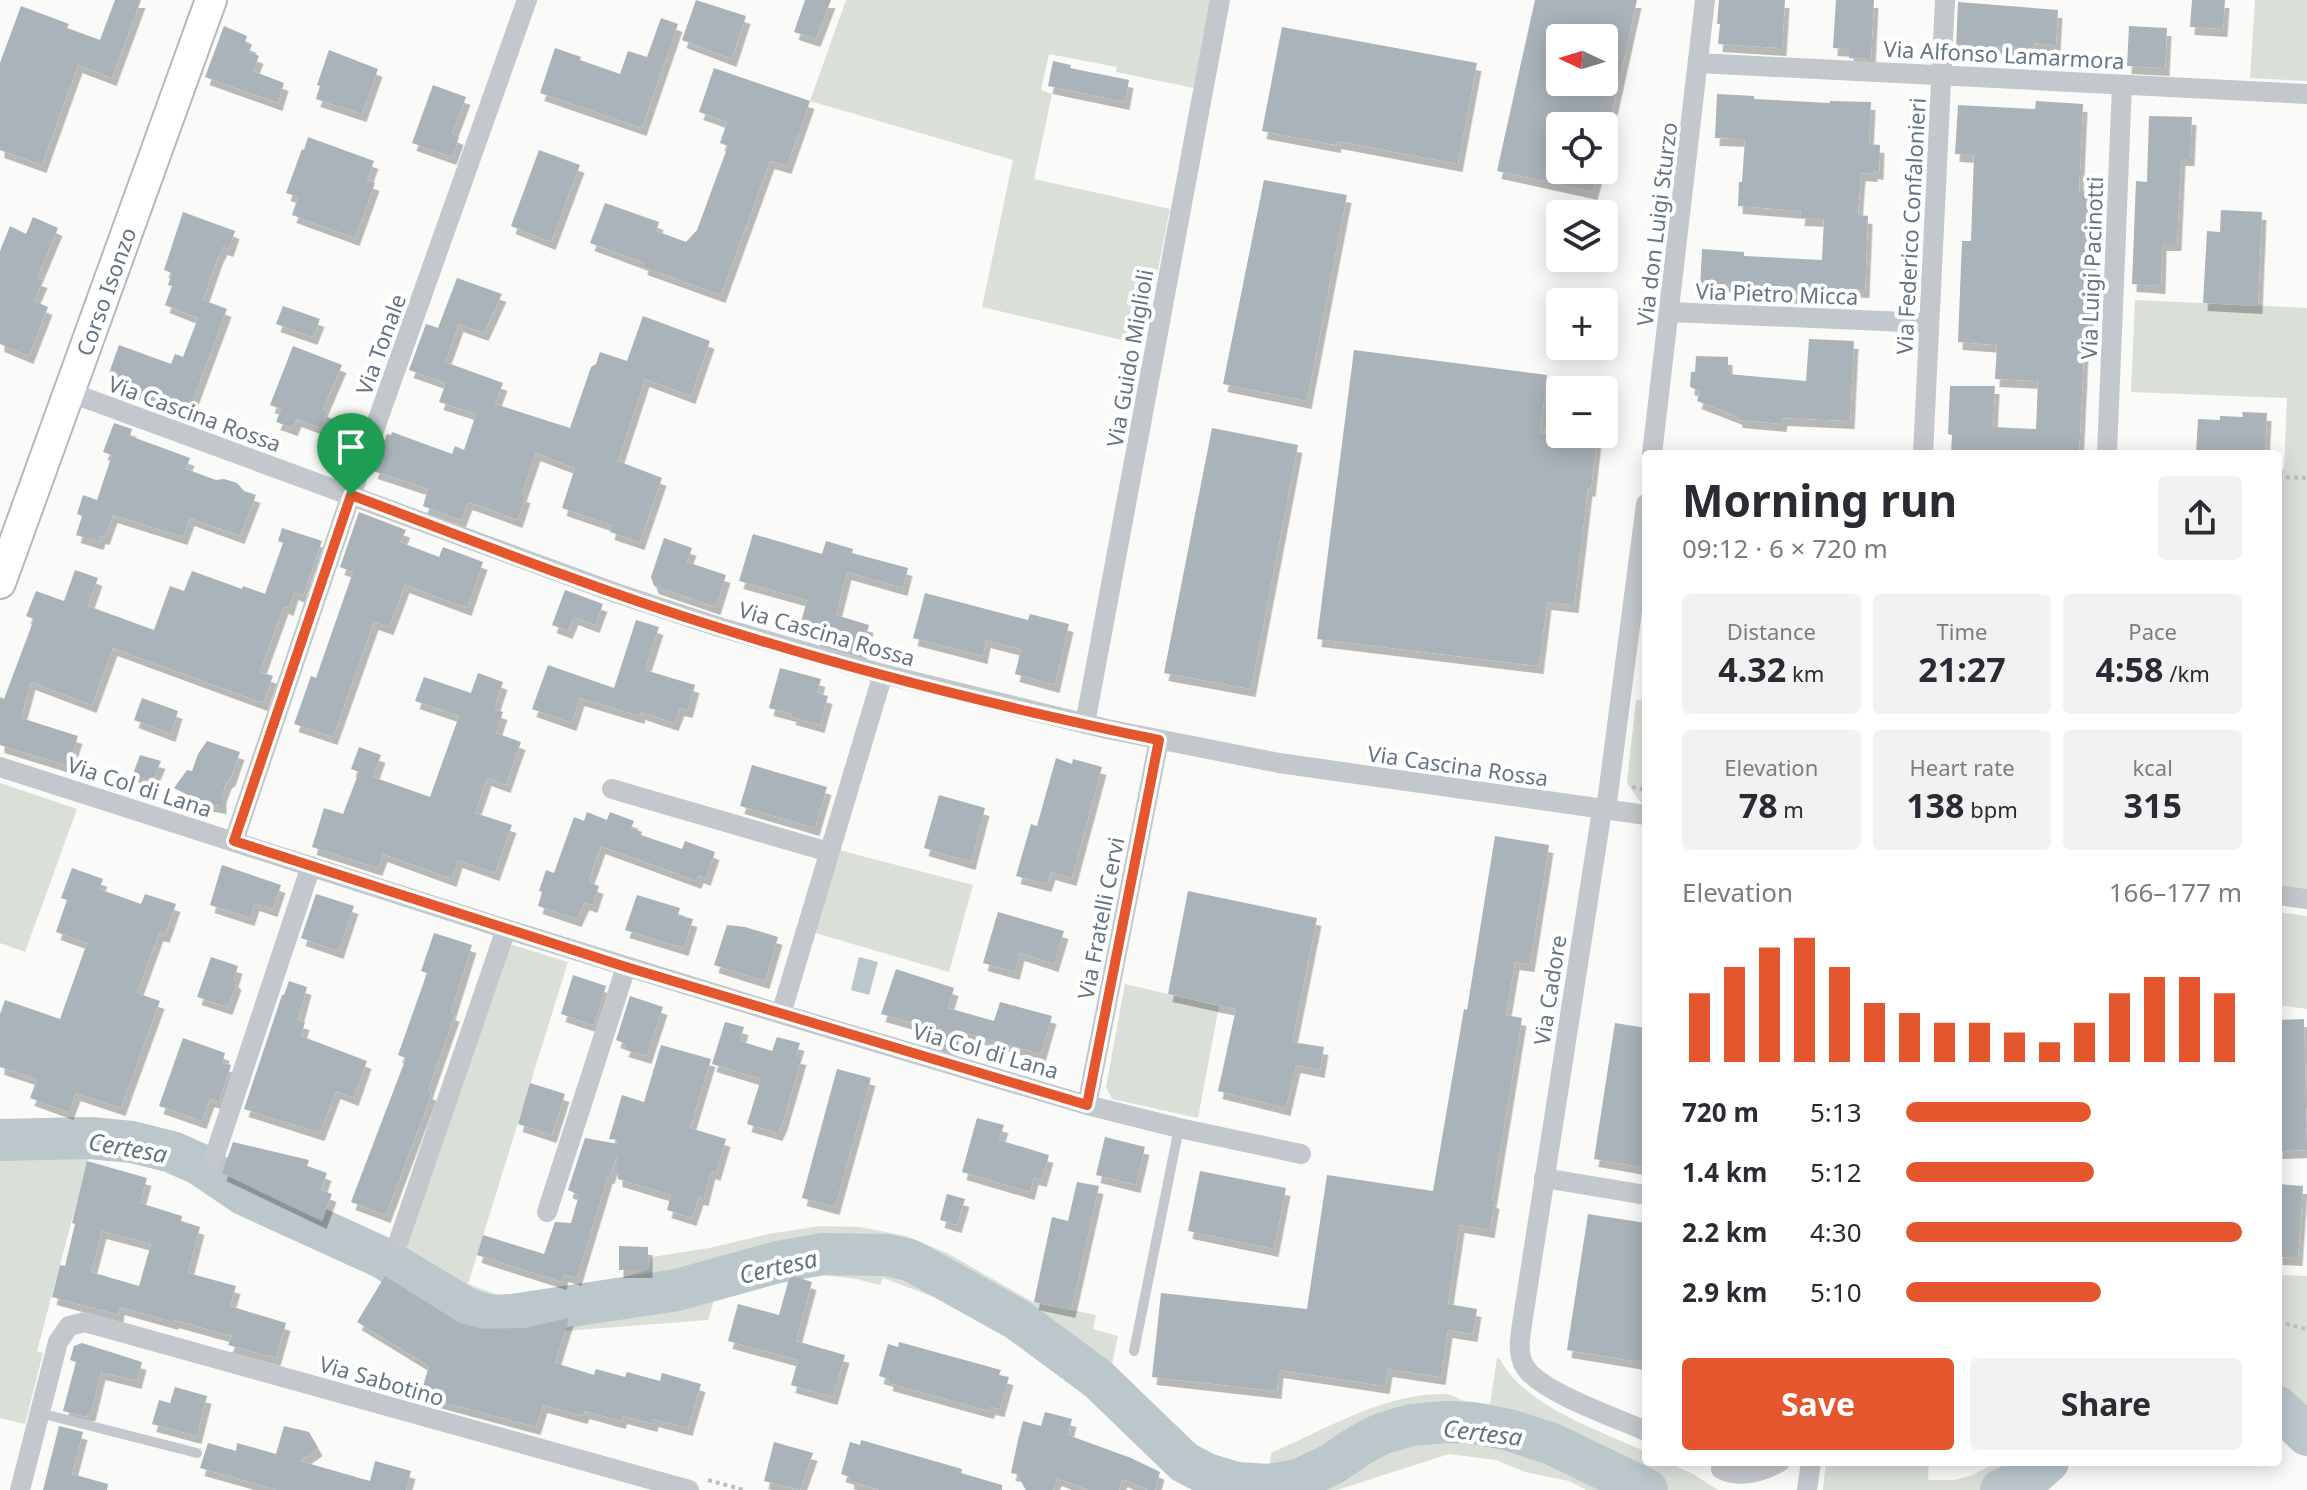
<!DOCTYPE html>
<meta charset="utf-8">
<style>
:root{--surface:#fff;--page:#f2f2f3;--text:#2b2b33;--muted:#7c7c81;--accent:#e4572e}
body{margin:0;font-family:"Noto Sans",sans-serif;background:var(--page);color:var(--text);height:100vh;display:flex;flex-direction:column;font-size:30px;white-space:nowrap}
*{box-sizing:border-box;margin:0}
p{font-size:26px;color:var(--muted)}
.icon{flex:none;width:44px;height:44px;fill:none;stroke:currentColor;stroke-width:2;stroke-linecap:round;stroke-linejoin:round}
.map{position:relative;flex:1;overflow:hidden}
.drawer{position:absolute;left:1642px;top:450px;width:640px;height:1016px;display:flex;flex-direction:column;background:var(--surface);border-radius:8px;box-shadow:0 4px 20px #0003}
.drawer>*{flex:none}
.needle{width:52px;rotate:274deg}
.controls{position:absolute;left:1546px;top:24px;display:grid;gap:16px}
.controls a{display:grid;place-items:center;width:72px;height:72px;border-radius:8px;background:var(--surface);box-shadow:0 4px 20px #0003;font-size:40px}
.pin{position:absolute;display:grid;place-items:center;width:68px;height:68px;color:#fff;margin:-82px -34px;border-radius:50% 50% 50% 0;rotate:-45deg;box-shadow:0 0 8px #0007}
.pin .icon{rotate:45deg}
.round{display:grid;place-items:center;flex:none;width:84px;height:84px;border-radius:8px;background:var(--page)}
.summary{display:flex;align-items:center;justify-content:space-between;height:136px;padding:0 40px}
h1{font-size:44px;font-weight:700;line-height:60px}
.stats{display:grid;grid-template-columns:repeat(3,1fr);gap:12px;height:136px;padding:8px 40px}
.stats div{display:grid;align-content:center;border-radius:8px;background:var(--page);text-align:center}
.stats b{font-size:34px;font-weight:700}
.stats small{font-size:22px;font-weight:400}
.stats p{font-size:22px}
.chart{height:224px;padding:16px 40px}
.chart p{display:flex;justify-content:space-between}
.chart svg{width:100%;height:144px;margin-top:8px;stroke:var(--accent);stroke-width:6}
.action{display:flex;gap:16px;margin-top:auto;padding:16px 40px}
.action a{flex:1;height:92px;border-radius:8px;background:var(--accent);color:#fff;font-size:32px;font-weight:700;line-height:92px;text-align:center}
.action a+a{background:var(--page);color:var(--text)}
ul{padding:0 40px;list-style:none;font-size:26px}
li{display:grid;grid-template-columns:128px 96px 1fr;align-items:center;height:60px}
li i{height:20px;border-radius:10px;background:var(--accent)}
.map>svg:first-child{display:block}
.green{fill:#dadfd7}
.water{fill:#bbc7cb}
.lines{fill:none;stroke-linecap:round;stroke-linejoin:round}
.river{stroke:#bbc7cb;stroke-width:42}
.building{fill:#aab3b9;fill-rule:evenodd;filter:url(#shadow)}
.secondary-casing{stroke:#b3babf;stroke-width:34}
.path{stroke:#bbbfc2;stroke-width:4;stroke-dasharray:4 4;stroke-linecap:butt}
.lane{stroke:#c3c8cc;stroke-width:10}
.street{stroke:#c3c8cc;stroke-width:20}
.secondary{stroke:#fff;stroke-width:30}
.route-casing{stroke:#fff;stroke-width:16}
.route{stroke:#e4572e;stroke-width:10}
.labels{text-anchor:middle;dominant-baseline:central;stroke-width:8;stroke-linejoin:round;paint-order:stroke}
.street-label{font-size:22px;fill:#657683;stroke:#fff}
.water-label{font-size:24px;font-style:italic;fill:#60757c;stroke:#fff}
</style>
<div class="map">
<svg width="2307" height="1490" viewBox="0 0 2307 1490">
<defs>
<filter id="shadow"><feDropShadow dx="4.5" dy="8" stdDeviation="0" flood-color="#0004"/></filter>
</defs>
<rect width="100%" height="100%" fill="#fafaf8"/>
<path class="green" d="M846,0h365l-17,88 -78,-16 1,-5 -68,-13 -8,36 11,4 -18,85 136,30 -27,136 -161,-38 31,-147 -203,-59z
M2255,0h52v81l-57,-3z
M2135,300l172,8v581l-29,-3v-416l6,-1 3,-71 -156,-6z
M1636,700l10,1v103h-4l-15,-21z
M0,783l77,26 -52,143 -25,-9z
M839,850l134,35 -24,87 -134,-39z
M2278,912l29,4v93l-29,-4z
M510,944l58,18 -100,322 52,19c-52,8 -90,-24 -133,-50l3,-7 11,5 103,-299z
M1125,984l94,22 -21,112 -86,-19 -6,-12z
M82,1146l51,4 46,13 15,7 47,35 121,52 69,39 28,21 26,8 25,1 139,-17 46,-6 20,-6 -7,23 -143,11v-12l-40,9 -41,1 -24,-6 -123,-74 -95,-38 -52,-32 -34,-14 -33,-9 -33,-4 -53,199 6,2 -18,71 -25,-6v-267z
M821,1226l39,1 46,9 41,17 86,49 63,13 -3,14 25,7 -8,38c-36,-34 -72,-55 -115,-79 -28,-15 -59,-39 -91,-47 -72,-19 -145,0 -215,19 -35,9 -72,15 -107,22l66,-19 4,-13 57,-9 59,-14z
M871,1264c25,3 27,9 47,20 18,10 36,15 53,27l-88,-33 -3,7 -24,-6 -41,-5 2,-7z
M2278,1275l29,1v133l-29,-17z
M1497,1358l3,1c25,48 99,71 146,93v10h21l26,12 25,16c-16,0 -34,0 -49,0 -11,-2 -36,-21 -48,-26 -51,-24 -125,-54 -181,-55 -26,0 -60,7 -83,20 -9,5 -14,14 -23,19 -26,16 -51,21 -81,21l17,-3 1,-13c53,-23 112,-59 171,-59 14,0 12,4 23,7 8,3 17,2 25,3z
M1438,1429c62,4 135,34 191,61h-43l-17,-9 -44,-9 -29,-12 -47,-6 -112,36h-42c34,-12 52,-31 82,-46 19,-9 40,-13 61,-15z
M1826,1462h103l-1,18h27l18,-5 24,-13h27l-13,12 -26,16h-162z"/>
<path class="water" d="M859,957l19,5 -9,33 -18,-5z"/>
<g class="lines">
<path class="river" d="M0,1140l90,-2 42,4 40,10 27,12 46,31 136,62 88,53 21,6 22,-1 165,-25 101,-28 45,-8 64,1 22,5 12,6 97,54 80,59 86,83 23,12 30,9 31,2 31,-5 33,-16 28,-19 21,-11 30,-9 36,-3 26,1 36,7 43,14 95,46
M2278,1407l29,28
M2001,1490l32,-15 15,-13"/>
</g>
<path class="building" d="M115,0h26l-29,78 -34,-13 -36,100 -42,-15v-87l21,-57 48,18 -2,4 33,12z
M696,0l50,16 -14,43 -50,-19z
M805,0h26l-15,39 -22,-7z
M1535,0h102l-28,126h-49v44h39l-6,22 -96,-21zM1560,38h44v44h-44z
M1719,0h66l-3,48 -64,-4 2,-20h-3z
M1836,0h38l-3,59 -22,-1v-9l-16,-1z
M2192,0h33l-2,29 -33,-2z
M1958,2l100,8 -2,35 -22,-2 -1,6 -38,-3v5l-39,-3z
M661,18l17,6 -36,104 -102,-35 15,-45 26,9 -1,3 40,14 8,-23 19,6z
M224,26l23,10 -2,6 7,3 -3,7 10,4 -6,15 31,12 -6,20 -73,-26z
M2129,26l38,2 -2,40 -38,-2z
M1282,27l195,36 -19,101 -121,-23 -1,4 -74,-14z
M329,50l49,19 -16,45 -46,-15 4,-13 -3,-1z
M1053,61l18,4 -1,3 59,12 -4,22 -77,-16z
M714,68l96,33 -23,65 -17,-5 -49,134 -78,-28 1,-4 -54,-20 15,-40 54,19 -3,9 30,11 11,-12 31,-84 -8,-3 7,-21 -28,-10z
M433,85l33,12 -14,37 7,3 -7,20 -40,-14z
M1717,94l37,2v3l76,4v-2l41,1 -2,42 11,1 -1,27 -6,-1v3l-12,-1 -3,42 10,1 -3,74 -63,-3 -1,9 -44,-2v-8l-37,-2v6l-20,-1 2,-40 42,3v4l78,4 2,-41 -24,-1 1,-7 -63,-5 1,-24h3l3,-43 -30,-1z
M2036,101l47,3 -4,87 17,1 -8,140 -3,-1 -6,123h-128l1,-19 -4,-1 2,-48h45l-2,41 43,2 2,-48 -43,-2 2,-34 -39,-3 4,-101h9l3,-86 -19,-1 3,-49 77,4z
M2149,116l43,1 -2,41h-9l-4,85h-15l-1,43 -29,-2 4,-103 11,1z
M308,137l66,24 -7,19 8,3 -20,55 -63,-23 6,-18 -12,-4 16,-44 2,1z
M539,150l41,15 -29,77 -40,-16z
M1264,180l83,15 -40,206 -84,-17z
M2221,210l41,2 -4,94 -55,-3 4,-72 13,1z
M183,212l52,19 -6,18 -6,-2 -5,10 -15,43 24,9 -38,102 -75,-27 -5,-11 10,-28 52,19 4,-10 8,3 15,-39 -33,-13 7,-19 -4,-1 4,-12 -8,-3z
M33,217l25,11 -21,50 6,2 -9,21 14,6 -19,49 -29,-12v-93l10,-25 16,8z
M457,278l45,16 -18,39 -25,-9 -14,38 58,21 -8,21 75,24 21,-61 5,-3 4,-12 27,9 16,-45 67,25 -19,55 -46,-17 -27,82 44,17 -22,64 -30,-10 2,-7 -50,-17 13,-40 -39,-15 -14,41 4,1 -8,25 -50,-18 -7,18 -38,-14 5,-17 -55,-18 14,-37 4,1 1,-3 60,22 3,-8 9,4 12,-36 -37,-12 7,-19 -37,-13 17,-46 12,4z
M283,306l37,13 -7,18 -37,-13z
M1809,339l45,2 -4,80 -67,-3 -1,6 -44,-4v-3l-41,-16 3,-10 -10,-4 1,-15h4l1,-16 32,1v17l78,7z
M293,346l49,19 -19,44 4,2 -6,17 -24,-9 -4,9 -17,-6 5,-13 -11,-4z
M1354,350l193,25 -7,59h31l26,3 -6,52 -3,-1 -14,117 -27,-3 -8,64 -222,-27z
M2242,412l25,1 -2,40 -69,1 2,-35 22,1v-4l23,1z
M114,423l18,6 -2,7 60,22 -4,11 30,11 8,-1 13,4 7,8 12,4 -16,41 -50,-18 -7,19 -70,-22 -8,22 -4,-1 -2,6 -23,-7 6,-19 -5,-2 6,-19 14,5 15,-45 -9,-3z
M1212,428l86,17 -47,244 -87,-16z
M359,512l47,18 -6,12 39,15 4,-10 40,15 -16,46 -62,-23 -16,42 -15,-5 -41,115 -39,-13 17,-48 5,2 37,-106 -13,-5z
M282,528l40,13 -19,55 -9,-4 -5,16 -5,-2 -24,66 13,4 -10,27 -150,-55 -21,57 -61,-23 -10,36 57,18 -10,30 -68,-21v-48l4,2 30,-80 -8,-3 10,-25 28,10 11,-31 23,8 -10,28 66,24 16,-44 14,5 8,-20 50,18 1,-3 22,8 18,-51 -5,-2z
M753,534l69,20 4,-13 27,8 -1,4 56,15 -5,20 -56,-16 -11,43 33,10 -8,29 -46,-13 1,-6 -17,-5 8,-30 -68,-19z
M664,538l28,10 -5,14 39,13 -10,32 -62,-21 -3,-9z
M565,590l38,14 -8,21 -21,-8 -6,14 -16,-6z
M925,593l103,27 2,-6 39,10 -14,61 -40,-11 6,-25 -35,-9 -3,16 -70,-18z
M636,620l23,7 -14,43 50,15 -7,25 -8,-2 -6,15 -33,-11 -1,4 -60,-18 -8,25 -40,-14 16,-44 66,23z
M780,668l41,11 -4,14 11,3 -8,29 -29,-8 1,-3 -23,-6z
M478,673l25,9 -9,27 9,3 -7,21 25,9 -15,43 -19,-7 -12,35 37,12 -17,48 -37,-13 -6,19 -69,-25 -5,14 -66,-21 12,-39 19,6 16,-42 71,25 29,-81 -44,-15 9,-24 47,16z
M142,698l36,13 -7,23 -37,-14z
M207,741l33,11 -9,26 -4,3 -5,14v11l-18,-3 -30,-15 13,-18 5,1 6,-17z
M359,747l22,8 -8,22 -22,-8z
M140,755l21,6 -9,21 -19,-8z
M1056,758l16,6 1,-5 29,8 -30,111 -21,-6 -4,12 -31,-8 15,-52 6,2z
M752,765l75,22 -12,41 -75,-22z
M939,795l46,13 -14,54 -47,-14z
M587,812l20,8 3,-8 24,9 -3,7 11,4 -1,3 41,14 3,-8 30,11 -9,26 -7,-3 -2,6 -96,-35 -12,33 2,1 -1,3 9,3 -6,19 -8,-3 -8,17 -39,-13 4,-14 -3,-1 7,-21 8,3 20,-56 10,4z
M1495,836l54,9 -19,119 -15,-2 -9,53 16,3 -30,182 3,1 -5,29 -30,-5 -12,79 29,5 -4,25 -25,-4 -7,47 -53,-8 -3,17 -106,-16 -2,21 -125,-14 9,-84 146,16 20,-134 106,16 31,-182 3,1z
M222,865l59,20 -8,24 -18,-6 -5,15 -40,-13z
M72,868l31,11 -4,10 42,15 4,-10 31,10 -11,31 -6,-2 -22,60 23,8 -39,107 -45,-15 -7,19 -39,-14 7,-19 -37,-12v-53l5,-14 55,19 27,-76 -31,-11 11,-32 -6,-2z
M1188,891l129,27 -25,124 32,5 -4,23 -24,-5 -10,43 -68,-17 18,-82 -68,-15z
M316,894l38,12 -15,45 -38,-13z
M637,895l43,13 -2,7 15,4 -9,29 -59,-18z
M998,912l66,19 -10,33 -34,-11 -5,19 -32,-9z
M727,925l18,2 33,10 -13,44 -51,-16z
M434,933l38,12 -21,67 4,2 -27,77 4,2 -46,122 -35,-13 55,-144 -8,-3 29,-82 -6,-2z
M211,957l27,9 -4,13 3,3 -9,25 -31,-10z
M896,969l58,19 -6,20 46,13 6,-19 52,14 -11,38 -85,-24 -6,19 -30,-9 4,-14 -43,-12z
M573,975l33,11 -12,39 -33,-11z
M289,981l18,6 -9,33 7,2 -4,14 66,25 -13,37 -18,-7 -16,42 -76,-24 38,-114h2z
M630,996l33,11 -16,49 -23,-7 2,-5 -10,-4z
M2304,1019l3,131 -29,1v-131z
M725,1022l19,5 -4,14 32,10 5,-14 23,6 -4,13 6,1 -19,65 -5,11 -31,-9 14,-45 -49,-15z
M1615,1023l31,5v140l-52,-9z
M183,1038l42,15 -3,10 9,2 -12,37 -9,-3 -8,22 -43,-15z
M661,1045l50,14 -21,69 36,11 -10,34 -5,-2 -7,27 -5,-1 -7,21 -25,-8 4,-15 -53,-16v-26l-8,23h-2l-31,102 -13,-4 -2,8 -85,-27 6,-20 61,19 11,-32 16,1 8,-28 -11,-5 17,-52 33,6v-4l-9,-1 13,-44 22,7z
M837,1069l34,9 -36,129 -33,-9z
M530,1083l35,11 -13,41 -34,-11z
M977,1118l27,7 -5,15 50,15 -7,24 -8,-2 -4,15 -68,-20z
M1105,1137l40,10 -9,38 -40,-10z
M233,1142l76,18 -2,6 20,7 -6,17 11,4 -10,27 -100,-48z
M87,1161l60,17 -7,25 42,13 -1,5 19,6 -12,46 48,13 -6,20 56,17 -10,35 -48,-13 4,-9 -58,-16v2l-54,-15 -1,8 -67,-18 8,-32 5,1 10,-42 -3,-1zM102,1231l49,13 -12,42 -48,-14z
M1200,1171l86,17 -12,61 -86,-18z
M1077,1182l22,4 -28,124 -37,-8 18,-85 16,4z
M2278,1184l25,2 -5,72 -20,-1z
M947,1194l18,5 -8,26 -17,-5z
M1588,1214l58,9v140l-79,-13z
M619,1246l29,1v23h-29z
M790,1275l22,7 -16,59 49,14 -12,42 -42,-12 7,-25 -70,-19 10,-37 41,11z
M385,1276l75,47 24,6 41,-1 44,-10 -14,45 39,12 2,-6 29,8 2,-5 33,9 2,-8 39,11 -13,44 -34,-9 -1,5 -30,-8 -2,5 -36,-10 -2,5 -40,-11 -7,22 -116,-31 9,-30 -72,-44z
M899,1342l102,28 -2,5 10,2 -9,32 -9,-2 -2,4 -101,-28 1,-4 -10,-3 9,-32 10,3z
M82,1343l60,19 -5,19 -36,-9 -10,41h-3l-1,4 -24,-6 13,-49 -6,-2 4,-14z
M175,1387l32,9 -10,40 -45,-12 7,-24 11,3z
M1045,1412l27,7 -4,16 63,23 29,14 -5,18h-7l-25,-11 -4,11h-30l-32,-12 -4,12h-27l-9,-16 -6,-1 7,-33 5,-19 18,5z
M59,1426l24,6 -11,42 36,10 -1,6h-64z
M284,1426l25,6 9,16 -18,13 70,20 5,-20 36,10 -5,19h-128l-78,-22 8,-25 28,8 1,-8 39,11z
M861,1440l101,29 -1,4 41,12v5h-122l-31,-9 1,-4 -9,-3 9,-32 10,3z
M774,1442l39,11 -13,37 -36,-9z"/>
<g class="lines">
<g class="secondary-casing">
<g id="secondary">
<path id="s1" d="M0,583l211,-583"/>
</g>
</g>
<path class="path" d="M2278,477l29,1
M1632,787l14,3
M2278,1322l29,7
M708,1480l36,10"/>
<path class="lane" d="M1134,1351l45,-223
M40,1413l157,40"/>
<path class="street" d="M1698,63l609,31
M1670,312l259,11
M69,392l547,201 103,34 164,47 224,55 172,34 367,52
M1652,454l53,-454
M1923,454l22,-454
M2107,454l15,-369
M1085,724l135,-724
M0,767l506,162 275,85 306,91 92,23 122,26
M612,789l217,63
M1602,810l-80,514c-2,15 -5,30 3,43 15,25 92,51 121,64
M1606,810l40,-306
M234,841l117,-346 176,-495
M2278,895l29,4
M781,1014l102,-340
M1087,1105l72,-365
M214,1158l97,-292
M1544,1178l102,17
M547,1212l79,-245
M399,1240l107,-311
M1721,1469c20,10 40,3 59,-7
M20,1490l38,-148 11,-16 16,-4 604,168
M1807,1490l4,-28"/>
<use href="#secondary" class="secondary"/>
</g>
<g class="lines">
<g class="route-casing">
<path id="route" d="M351,495c110,41 220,85 331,121 156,51 317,91 477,124l-72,365 -461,-138 -392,-126z"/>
</g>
<use href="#route" class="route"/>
</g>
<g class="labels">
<g class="street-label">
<text transform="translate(2004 54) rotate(3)">Via Alfonso Lamarmora</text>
<text transform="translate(1656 224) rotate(-83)">Via don Luigi Sturzo</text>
<text transform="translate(1910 226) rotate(-87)">Via Federico Confalonieri</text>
<text transform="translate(2091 268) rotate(-88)">Via Luigi Pacinotti</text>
<text stroke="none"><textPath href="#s1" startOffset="310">Corso Isonzo</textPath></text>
<text transform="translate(1777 293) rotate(2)">Via Pietro Micca</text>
<text transform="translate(380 344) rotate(-70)">Via Tonale</text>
<text transform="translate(1129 358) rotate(-80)">Via Guido Miglioli</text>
<text transform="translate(195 413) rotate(20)">Via Cascina Rossa</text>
<text transform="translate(827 633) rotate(16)">Via Cascina Rossa</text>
<text transform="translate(1458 765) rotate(8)">Via Cascina Rossa</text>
<text transform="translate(140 786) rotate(18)">Via Col di Lana</text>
<text transform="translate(1100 918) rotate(-79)">Via Fratelli Cervi</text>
<text transform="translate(1549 990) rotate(-81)">Via Cadore</text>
<text transform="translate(986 1050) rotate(16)">Via Col di Lana</text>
<text transform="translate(382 1380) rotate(16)">Via Sabotino</text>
</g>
<g class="water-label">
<text transform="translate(128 1147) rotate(10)">Certesa</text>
<text transform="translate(778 1266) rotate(-13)">Certesa</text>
<text transform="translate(1483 1432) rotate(7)">Certesa</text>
</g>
</g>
</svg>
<div class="controls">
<a><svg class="needle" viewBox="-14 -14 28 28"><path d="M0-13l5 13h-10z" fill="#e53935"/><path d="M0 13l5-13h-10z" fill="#7c7c81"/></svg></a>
<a><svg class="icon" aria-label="locate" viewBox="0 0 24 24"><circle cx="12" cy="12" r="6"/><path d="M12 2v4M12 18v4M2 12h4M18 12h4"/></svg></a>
<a><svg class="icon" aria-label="layers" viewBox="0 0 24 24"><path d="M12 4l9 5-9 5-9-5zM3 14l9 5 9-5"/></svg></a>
<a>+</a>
<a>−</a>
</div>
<div class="pin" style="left:351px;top:495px;background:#1e9e55"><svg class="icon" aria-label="arrive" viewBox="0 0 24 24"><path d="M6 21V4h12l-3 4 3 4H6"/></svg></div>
<section class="drawer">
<div class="summary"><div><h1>Morning run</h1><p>09:12 · 6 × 720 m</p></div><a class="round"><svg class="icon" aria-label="share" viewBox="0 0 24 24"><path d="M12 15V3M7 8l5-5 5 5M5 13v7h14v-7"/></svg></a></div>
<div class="stats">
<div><p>Distance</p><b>4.32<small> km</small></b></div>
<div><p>Time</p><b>21:27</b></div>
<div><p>Pace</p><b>4:58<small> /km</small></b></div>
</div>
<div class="stats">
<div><p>Elevation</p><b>78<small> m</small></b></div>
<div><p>Heart rate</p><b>138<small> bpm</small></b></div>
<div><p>kcal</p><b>315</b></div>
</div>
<div class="chart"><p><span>Elevation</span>166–177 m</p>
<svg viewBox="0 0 160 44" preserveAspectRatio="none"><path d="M5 44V23M15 44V15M25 44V9M35 44V6M45 44V15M55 44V26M65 44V29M75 44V32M85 44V32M95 44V35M105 44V38M115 44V32M125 44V23M135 44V18M145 44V18M155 44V23"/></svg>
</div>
<ul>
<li><b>720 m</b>5:13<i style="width:55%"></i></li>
<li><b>1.4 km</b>5:12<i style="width:56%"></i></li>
<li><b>2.2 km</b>4:30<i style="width:100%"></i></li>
<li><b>2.9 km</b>5:10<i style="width:58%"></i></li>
</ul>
<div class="action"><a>Save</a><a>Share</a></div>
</section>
</div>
